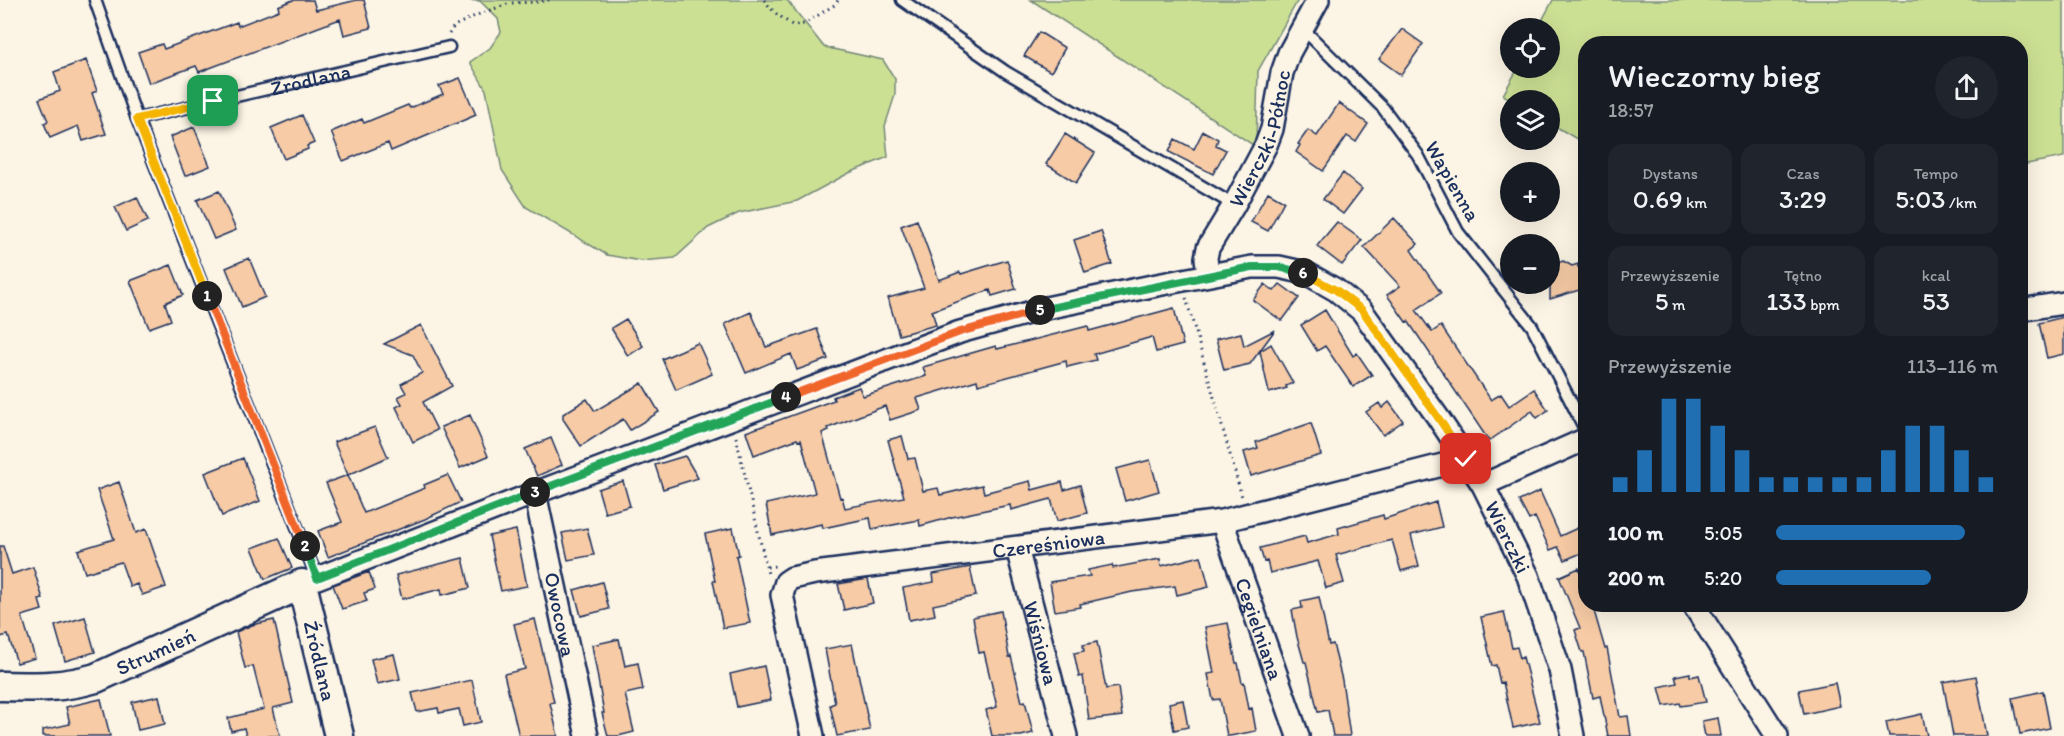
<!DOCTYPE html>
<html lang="pl">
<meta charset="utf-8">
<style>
:root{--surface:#171b24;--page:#20242c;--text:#f1f3f6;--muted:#9ea1a6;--accent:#1f6fb2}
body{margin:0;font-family:Itim,sans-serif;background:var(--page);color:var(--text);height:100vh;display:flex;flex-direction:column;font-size:22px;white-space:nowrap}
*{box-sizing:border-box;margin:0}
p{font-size:20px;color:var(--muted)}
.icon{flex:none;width:33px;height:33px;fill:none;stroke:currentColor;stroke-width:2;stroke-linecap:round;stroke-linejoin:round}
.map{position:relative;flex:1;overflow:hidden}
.drawer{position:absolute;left:1578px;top:36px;width:450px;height:576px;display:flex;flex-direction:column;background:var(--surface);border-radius:24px;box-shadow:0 6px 24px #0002}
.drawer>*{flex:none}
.fabs{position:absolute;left:1500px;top:18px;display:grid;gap:12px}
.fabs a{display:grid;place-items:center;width:60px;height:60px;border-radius:50%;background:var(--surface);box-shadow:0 6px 24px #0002;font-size:30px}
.pin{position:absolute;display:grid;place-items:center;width:51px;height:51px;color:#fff;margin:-26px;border-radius:12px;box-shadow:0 3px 9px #0006}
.km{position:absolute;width:30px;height:30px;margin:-15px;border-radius:50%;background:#222;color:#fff;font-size:16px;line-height:30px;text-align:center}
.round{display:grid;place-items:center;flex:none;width:63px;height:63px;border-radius:32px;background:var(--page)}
.summary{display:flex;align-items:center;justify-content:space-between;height:102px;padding:0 30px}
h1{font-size:33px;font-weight:600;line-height:45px}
.metrics{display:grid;grid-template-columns:repeat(3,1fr);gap:9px;height:102px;padding:6px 30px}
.metrics div{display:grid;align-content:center;border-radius:15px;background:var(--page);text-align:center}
.metrics b{font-size:26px;font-weight:600}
.metrics small{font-size:16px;font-weight:400}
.metrics p{font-size:16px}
.chart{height:168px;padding:12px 30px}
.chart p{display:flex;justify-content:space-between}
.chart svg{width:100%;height:108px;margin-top:6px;stroke:var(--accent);stroke-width:6}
ul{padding:0 30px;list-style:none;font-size:20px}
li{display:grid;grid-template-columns:96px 72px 1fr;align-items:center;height:45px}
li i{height:15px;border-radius:8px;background:var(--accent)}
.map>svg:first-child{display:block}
.green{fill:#cce094;stroke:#748879;stroke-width:1.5}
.building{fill:#f6cba5;stroke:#1b2f5e;stroke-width:1.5}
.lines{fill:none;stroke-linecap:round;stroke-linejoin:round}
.lane-casing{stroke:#1b2f5e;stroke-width:15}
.street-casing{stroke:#1b2f5e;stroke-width:26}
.secondary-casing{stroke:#1b2f5e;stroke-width:33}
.path{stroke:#1b2f5e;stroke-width:3;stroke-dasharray:1.5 4.5;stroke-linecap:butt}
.lane{stroke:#fcf5e5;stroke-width:10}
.street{stroke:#fcf5e5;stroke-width:21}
.secondary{stroke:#fcf5e5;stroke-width:28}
.split-1-casing{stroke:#fff;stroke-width:12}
.split-2-casing{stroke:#fff;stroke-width:12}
.split-3-casing{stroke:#fff;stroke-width:12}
.split-4-casing{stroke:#fff;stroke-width:12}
.split-5-casing{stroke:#fff;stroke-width:12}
.split-6-casing{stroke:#fff;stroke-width:12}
.split-7-casing{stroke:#fff;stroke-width:12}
.split-1{stroke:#f5b400;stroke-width:8}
.split-2{stroke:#f0652b;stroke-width:8}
.split-3{stroke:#22a559;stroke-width:8}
.split-4{stroke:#22a559;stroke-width:8}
.split-5{stroke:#f0652b;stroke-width:8}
.split-6{stroke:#22a559;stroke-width:8}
.split-7{stroke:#f5b400;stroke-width:8}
.labels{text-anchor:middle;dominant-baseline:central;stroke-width:6;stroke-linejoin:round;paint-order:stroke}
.street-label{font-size:21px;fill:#1b2f5e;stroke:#fcf5e5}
</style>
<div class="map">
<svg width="2064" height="736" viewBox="0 0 2064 736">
<rect width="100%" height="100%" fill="#fcf5e5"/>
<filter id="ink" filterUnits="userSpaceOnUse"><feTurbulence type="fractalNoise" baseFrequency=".0167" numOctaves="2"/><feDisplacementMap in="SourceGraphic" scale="12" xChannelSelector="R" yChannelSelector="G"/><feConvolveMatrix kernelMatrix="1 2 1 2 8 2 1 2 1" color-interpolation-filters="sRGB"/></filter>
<g filter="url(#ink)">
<path class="green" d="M463,0h324l37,47 59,13 12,19v16l-10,31 3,31 -39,16 -52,28 -58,12 -31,15 -33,30 -34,3 -34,-6 -81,-48 -24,-37 -16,-80 -16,-28 20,-14 11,-16 -3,-13 -18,-18z
M1031,0h267l-40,71 -2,76z
M1553,0h511v157l-43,8 -1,-121h-434l-1,100 -35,-21v-23h-38l-9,-5 15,-27h32v-40h-12z"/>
<path class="building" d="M293,0h20l3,10 41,-10h7l7,28 -27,7 -4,-16 -141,53 -3,-6 -47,17 -11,-31 24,-8 2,5 73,-27 1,4 41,-16 -1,-4z
M1402,29l21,15 -22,31 -22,-16z
M1039,32l26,16 -14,24 -27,-16z
M86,60l11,31 -5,2 14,41 -23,7 -5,-15 -28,12 -6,-15 4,-2 -9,-22 21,-8 -6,-19z
M460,78l16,37 -85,36 -3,-8 -45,18 -12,-29 31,-13 2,4 44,-18 2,3 33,-14 -4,-8z
M1339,103l29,21 -12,18 -9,-6 -24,35 -27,-19 4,-7 -2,-1 10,-14 9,6z
M302,115l12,28 -7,3 1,3 -24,10 -13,-31z
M194,127l16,39 -25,10 -15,-39z
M1203,131l15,8 -2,6 10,5 -13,24 -44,-22 6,-13 19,10z
M1065,134l30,19 -19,30 -30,-19z
M1343,173l19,16 -19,25 -20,-15z
M219,191l17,39 -22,9 -17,-39z
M1268,192l16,9 -16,30 -17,-9z
M137,197l11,24 -22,10 -11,-24z
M1394,218l24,26 -7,6 30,43 -25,17 16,22 9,-6 50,74 10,-6 8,12 25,-17 14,21 -11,8 -5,-7 -43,30 -81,-120 -2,1 -19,-27 13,-9 -36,-39z
M917,220l22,60 21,-8 1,2 46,-14 9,29 -24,7 -2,-6 -58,21 4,14 -37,10 -11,-37 36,-10 -23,-62z
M1337,222l25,18 -20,25 -25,-19z
M1101,231l11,33 -27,9 -11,-33z
M249,258l16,39 -23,10 -16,-39z
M1563,261l9,5 6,-2v3l8,-2v23l-36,11v-25l4,-10z
M171,265l12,30 -18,8 6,17 -22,8 -19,-47z
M1265,284l9,7 6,-7 19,14 -17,23 -29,-21z
M1174,308l9,37 -27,7 -4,-15 -58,17 2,6 -29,7 -1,-6 -88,24 -1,-5 -60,18 4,12 -31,10 -5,-14 -57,22 1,2 -7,3 18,65 2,-1 3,11 59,-11 -16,-57 14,-4 6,23 7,-1 8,33 15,-3 2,7 42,-10 2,8 46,-12 2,9 30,-8 2,8 16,-5 7,28 -30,8 -6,-22 -40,11 -1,-5 -58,12 -32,9 -1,-6 -47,9 -2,-11 -47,10 -1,-4 -50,11 -6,-31 49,-11 -14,-53 -3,1 -1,-2 -43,16 -8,-23 88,-32 -1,-3 26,-10 4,9 63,-20 -3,-9 52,-15 21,-6 1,3 91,-23 1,5z
M1325,310l28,46 4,-3 15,22 -19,12 -28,-41 -8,5 -16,-26z
M751,312l15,35 51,-18 11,30 -31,11 -6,-16 -45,19 -21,-49z
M2064,317v37l-17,4 -8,-35z
M626,319l17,27 -15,10 -17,-28z
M421,325l31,61 -29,16 14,28 -24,12 -17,-35 6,-3 -4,-7 8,-4 -5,-9 21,-11 -9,-18 -29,-11z
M1275,330l-25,34 -26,6 -8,-31 25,-6 3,13z
M698,343l14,31 -36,16 -14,-31z
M1271,344l22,39 -7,3 1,2 -18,5 -9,-42z
M642,383l17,29 -29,18 -7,-11 -42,27 -18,-27v-5l24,-15 8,12z
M1389,402l14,19 -20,14 -17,-23 13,-9 3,5z
M470,415l18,41 -28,12 -19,-41z
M1311,423l10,32 -70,21 -7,-24 14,-4 -2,-6z
M375,427l13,30 -40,18 -14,-33z
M551,438l11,27 -25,11 -12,-27z
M685,456l13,22 -35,11 -8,-24z
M243,458l17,43 -38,15 -17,-43z
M1150,460l9,31 -34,10 -9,-32z
M348,475l16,38 61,-25 -1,-3 24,-10 13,27 -36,17 -97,38 -10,-26 24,-9 -16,-39z
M623,481l7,25 -25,7 -7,-24z
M119,482l17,51 10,-4 20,58 -24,8 -5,-11 -7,3 -9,-25 -36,11 -7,-23 36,-11 -17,-49z
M1540,491l20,45 22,-10 4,8v17l-21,9 -7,-13 -8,3 -15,-33 -6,3 -10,-19z
M1436,502l6,25 -31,8 8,31 -18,5 -9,-31 -56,15 8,28 -18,5 -8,-27 -48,12 -3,-12 -3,1 -4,-14 45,-12 2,7 32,-9 -1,-6 45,-13 1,4z
M587,528l7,27 -26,5 -6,-27z
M733,528l6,27 -3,1 14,67 -27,5 -10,-47h2l-10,-47z
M516,530l11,56 -26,5 -12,-55z
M279,538l13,30 -27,11 -13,-31z
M0,546h3l9,28 21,-7 10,32 -4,1 3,10 -20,6 13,42 -18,5 -9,-28 -8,2z
M1201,556l8,31 -32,8 -2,-9 -43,6 -52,12 1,3 -26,4 -5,-29 40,-6 -2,-6 24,-5 1,3 47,-9 1,7z
M463,558l7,30 -28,7 -1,-6 -39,10 -6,-24z
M970,567l6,29 -43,9 2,10 -26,5 -6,-32 31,-6 -1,-8z
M1579,568l7,17v19h6l13,45 2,-1 13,69 8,-1 3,20h-23l-8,-40 -7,2 -9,-46h-2l-7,-22 5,-2 -21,-51z
M369,572l6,17 -11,4 3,8 -25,8 -9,-24z
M868,579l5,24 -29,7 -6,-26z
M602,582l7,27 -28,7 -7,-26z
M1319,597l10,48 4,-1 9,36 8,56h-17l-5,-26 -10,2 -12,-50h-2l-7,-25 -5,-27 10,-2 -1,-7z
M1001,611l8,46 2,-1 11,46 3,-1 8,32 -12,3h-29l-6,-26 11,-3 -13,-55 -5,1 -6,-36z
M1504,612l8,36 5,-1 3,11 3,-1 17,65 -27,6 -10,-46 -3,1 -4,-18 -4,1 -11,-49z
M85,617l10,35 -30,9 -10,-35z
M535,619l19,83 -4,1 8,33h-39l-15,-62 21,-5 -11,-45z
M274,620l19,83 -20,5 7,28h-34l-2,-8 -13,3 -3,-13 36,-9 -11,-43 -8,2 -9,-36 16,-7z
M1228,623l8,40h2l4,20 2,-1 5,27 3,-1 4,23 -26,5h-3l-7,-37 -7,1 -5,-26 6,-1 -9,-46z
M619,639l6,27 13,-3 5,27 -18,4 9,38 -16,4h-10l-6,-23h2l-12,-68z
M1097,642l9,47 12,-2 4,29 -33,4 -6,-44 -4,1 -5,-24 10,-2 -1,-6z
M852,644l18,86 -33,6 -7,-31 5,-2 -10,-54z
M394,654l6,25 -23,5 -6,-25z
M764,666l7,34 -34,7 -7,-33z
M1690,673v4l9,-2 7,27 -25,4 -1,-3 -16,3 -5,-19 18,-4 -2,-7z
M1976,676l11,60h-34l-10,-54z
M472,680l9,42 -18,4 -4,-17 -20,4 -1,-5 -21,4 -5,-19z
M1835,683l5,23 -36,8 -5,-24z
M2043,691l7,37 -30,6 -7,-36z
M159,696l6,28 -27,6 -6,-28z
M101,699l9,37h-67v-6l27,-6 -4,-17z
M1183,700l5,27 -14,3 -5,-27z
M1922,714l5,22h-38l-3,-14z
M1718,718l3,18h-16l-3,-15z"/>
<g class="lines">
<g class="lane-casing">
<g id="lane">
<path d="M95,0l42,119 180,459"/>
<path d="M902,0l104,72 228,133"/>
<path d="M1302,28l81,80 35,47 40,77 74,94 54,105"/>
<path id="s1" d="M137,119l312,-72"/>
</g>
</g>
<g class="street-casing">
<g id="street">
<path id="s2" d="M1208,275l-2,-17 2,-10 26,-43 32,-60 6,-16 10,-56 7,-20 29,-53"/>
<path d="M2020,310l44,-7"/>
<path d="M1483,485l103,-46"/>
<path id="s3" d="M535,493l52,243"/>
<path id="s4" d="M1222,521l76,215"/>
<path id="s5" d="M1017,548l49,188"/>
<path id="s6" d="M302,584l233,-91 425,-161 86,-24 111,-23 95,-18h27l27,6 30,17 26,21 75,105 46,69 45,91 32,94 13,66"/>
<path d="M1693,604l84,132"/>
<path id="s7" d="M813,736l-31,-141 4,-13 6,-4 23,-5 407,-52 244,-62"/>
</g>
</g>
<g class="secondary-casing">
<g id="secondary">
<path id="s8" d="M0,686c36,1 61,2 96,-8l206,-94 37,152"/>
</g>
</g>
<path class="path" d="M764,0l10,12 18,13 12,-1 32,-20 2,-4
M449,34l5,-8 23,-11 33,-12 29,-1 10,-2
M1186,298l56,199
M736,437l32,137
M767,567l8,-1"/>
<use href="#lane" class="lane"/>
<use href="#street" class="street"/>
<use href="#secondary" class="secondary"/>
</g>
</g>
<g class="lines" filter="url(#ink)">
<g class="split-1-casing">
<path id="split-1" d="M207,296l-70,-177 76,-18"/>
</g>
<g class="split-2-casing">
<path id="split-2" d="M207,296l98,250"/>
</g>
<g class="split-3-casing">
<path id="split-3" d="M305,546l12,32 218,-86"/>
</g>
<g class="split-4-casing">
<path id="split-4" d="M535,492l251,-95"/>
</g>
<g class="split-5-casing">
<path id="split-5" d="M786,397l174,-65 80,-22"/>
</g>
<g class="split-6-casing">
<path id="split-6" d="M1040,310l212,-43h27l24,6"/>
</g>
<g class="split-7-casing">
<path id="split-7" d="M1303,273l33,17 26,20 75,106 29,43"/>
</g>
<use href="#split-1" class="split-1"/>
<use href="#split-2" class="split-2"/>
<use href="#split-3" class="split-3"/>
<use href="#split-4" class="split-4"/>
<use href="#split-5" class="split-5"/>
<use href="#split-6" class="split-6"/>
<use href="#split-7" class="split-7"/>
</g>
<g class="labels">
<g class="street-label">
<text stroke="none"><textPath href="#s1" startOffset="178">Źródlana</textPath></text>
<text stroke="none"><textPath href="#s2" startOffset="150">Wierczki-Północ</textPath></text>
<text transform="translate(1453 181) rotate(60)">Wapienna</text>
<text stroke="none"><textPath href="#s6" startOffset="1396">Wierczki</textPath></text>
<text stroke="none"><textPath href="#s7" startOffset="424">Czereśniowa</textPath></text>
<text stroke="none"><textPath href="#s3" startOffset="124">Owocowa</textPath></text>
<text stroke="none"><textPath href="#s4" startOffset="114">Cegielniana</textPath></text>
<text stroke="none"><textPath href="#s5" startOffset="98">Wiśniowa</textPath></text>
<text stroke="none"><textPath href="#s8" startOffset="162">Strumień</textPath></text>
<text stroke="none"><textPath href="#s8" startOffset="402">Źródlana</textPath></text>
</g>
</g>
</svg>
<div class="fabs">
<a><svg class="icon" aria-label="locate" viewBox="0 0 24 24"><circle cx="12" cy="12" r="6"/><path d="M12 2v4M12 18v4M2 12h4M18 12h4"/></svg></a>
<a><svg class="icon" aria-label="layers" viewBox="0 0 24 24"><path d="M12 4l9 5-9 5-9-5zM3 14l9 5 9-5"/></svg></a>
<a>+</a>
<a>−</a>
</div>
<div class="pin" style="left:213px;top:101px;background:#1e9e55"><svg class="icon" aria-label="arrive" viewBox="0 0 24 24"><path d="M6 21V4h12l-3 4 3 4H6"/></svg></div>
<div class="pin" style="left:1466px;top:459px;background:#d93025"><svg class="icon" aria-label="check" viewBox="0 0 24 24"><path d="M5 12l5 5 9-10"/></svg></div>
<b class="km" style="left:207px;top:296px">1</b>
<b class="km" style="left:305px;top:546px">2</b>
<b class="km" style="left:535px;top:492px">3</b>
<b class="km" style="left:786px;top:397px">4</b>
<b class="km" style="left:1040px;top:310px">5</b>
<b class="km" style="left:1303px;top:273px">6</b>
<section class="drawer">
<div class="summary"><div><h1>Wieczorny bieg</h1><p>18:57</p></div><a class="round"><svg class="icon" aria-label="share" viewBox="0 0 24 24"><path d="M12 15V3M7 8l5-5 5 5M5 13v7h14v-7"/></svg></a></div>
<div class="metrics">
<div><p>Dystans</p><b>0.69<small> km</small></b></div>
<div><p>Czas</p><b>3:29</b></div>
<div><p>Tempo</p><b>5:03<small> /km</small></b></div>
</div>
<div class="metrics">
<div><p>Przewyższenie</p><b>5<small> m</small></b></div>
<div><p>Tętno</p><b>133<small> bpm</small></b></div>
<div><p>kcal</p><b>53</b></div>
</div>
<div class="chart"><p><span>Przewyższenie</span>113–116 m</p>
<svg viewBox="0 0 160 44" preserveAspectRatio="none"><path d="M5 44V38M15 44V27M25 44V6M35 44V6M45 44V17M55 44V27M65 44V38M75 44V38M85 44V38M95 44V38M105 44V38M115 44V27M125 44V17M135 44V17M145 44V27M155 44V38"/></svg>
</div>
<ul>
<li><b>100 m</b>5:05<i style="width:85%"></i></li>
<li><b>200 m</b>5:20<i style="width:70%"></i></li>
</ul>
</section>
</div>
